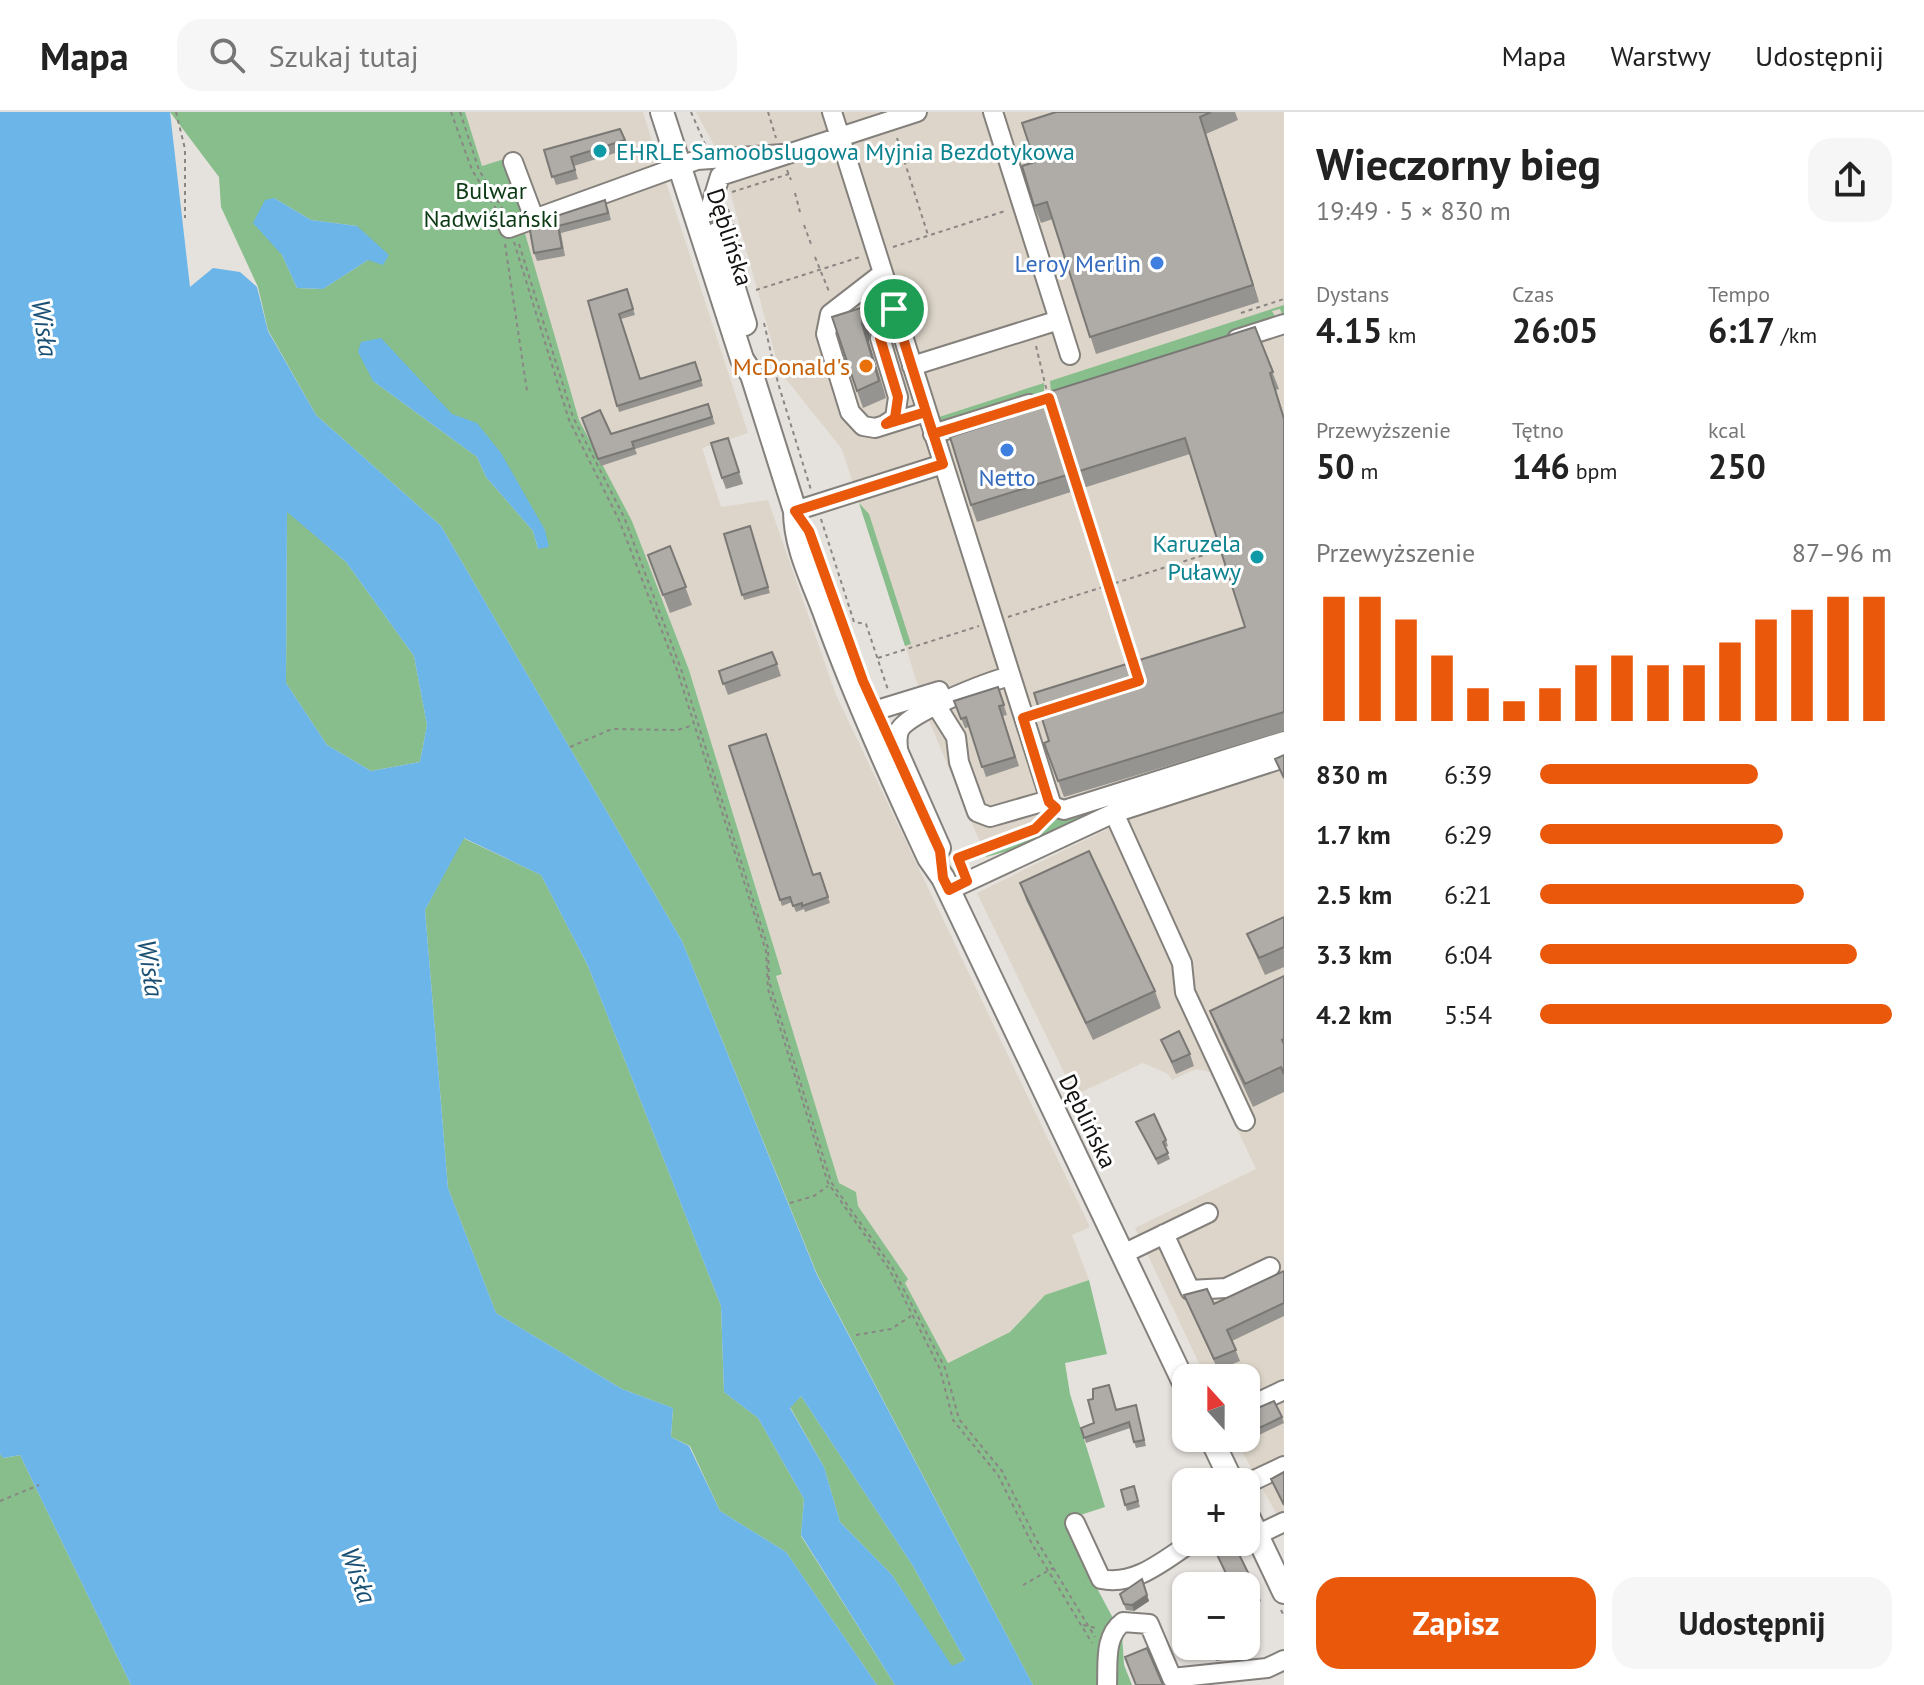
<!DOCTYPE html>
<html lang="pl">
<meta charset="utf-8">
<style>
:root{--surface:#fff;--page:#f6f6f6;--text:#222;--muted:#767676;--line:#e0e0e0;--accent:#ea580c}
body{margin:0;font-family:"PT Sans",sans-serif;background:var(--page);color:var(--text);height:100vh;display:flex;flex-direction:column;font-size:30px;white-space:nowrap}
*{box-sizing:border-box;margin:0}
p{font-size:26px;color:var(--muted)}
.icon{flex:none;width:44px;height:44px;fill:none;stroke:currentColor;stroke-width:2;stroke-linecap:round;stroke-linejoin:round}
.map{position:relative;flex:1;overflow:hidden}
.drawer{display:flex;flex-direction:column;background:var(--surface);width:640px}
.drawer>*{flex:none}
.needle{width:52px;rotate:339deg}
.fabs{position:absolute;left:1172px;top:1252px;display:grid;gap:16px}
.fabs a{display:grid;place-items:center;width:88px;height:88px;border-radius:16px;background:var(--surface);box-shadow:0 2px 6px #0004;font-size:40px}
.pin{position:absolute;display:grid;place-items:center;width:68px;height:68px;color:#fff;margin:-34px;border:4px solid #fff;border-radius:50%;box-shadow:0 2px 8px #0007}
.round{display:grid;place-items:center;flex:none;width:84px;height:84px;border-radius:24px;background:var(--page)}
.head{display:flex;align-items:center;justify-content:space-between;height:136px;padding:0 32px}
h1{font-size:44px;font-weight:700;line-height:60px}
.figures{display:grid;grid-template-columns:repeat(3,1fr);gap:12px;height:136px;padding:8px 32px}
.figures div{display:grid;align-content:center}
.figures b{font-size:34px;font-weight:700}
.figures small{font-size:22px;font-weight:400}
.figures p{font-size:22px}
.chart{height:224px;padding:16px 32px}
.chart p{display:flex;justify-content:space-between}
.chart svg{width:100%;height:144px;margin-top:8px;stroke:var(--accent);stroke-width:6}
.primary-button{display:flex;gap:16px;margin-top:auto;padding:16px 32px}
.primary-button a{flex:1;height:92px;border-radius:24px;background:var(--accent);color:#fff;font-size:32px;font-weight:700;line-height:92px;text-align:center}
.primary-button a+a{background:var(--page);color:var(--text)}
ul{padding:0 32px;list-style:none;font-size:26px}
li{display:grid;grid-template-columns:128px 96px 1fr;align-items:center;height:60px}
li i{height:20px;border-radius:10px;background:var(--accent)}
header{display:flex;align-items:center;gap:48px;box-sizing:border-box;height:112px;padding:0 40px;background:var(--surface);border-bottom:2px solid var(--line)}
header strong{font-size:38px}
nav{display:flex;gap:44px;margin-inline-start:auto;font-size:28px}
.search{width:560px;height:72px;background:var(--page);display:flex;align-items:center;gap:20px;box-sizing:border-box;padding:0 28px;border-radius:24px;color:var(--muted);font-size:30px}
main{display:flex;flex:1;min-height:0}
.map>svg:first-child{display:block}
.built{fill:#ddd5c9}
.green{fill:#87be8c;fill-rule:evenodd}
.water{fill:#6bb5e9;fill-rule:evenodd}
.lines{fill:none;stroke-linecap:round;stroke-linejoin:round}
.minor-casing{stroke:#84817c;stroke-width:22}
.major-casing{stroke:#84817c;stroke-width:26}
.path{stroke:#898683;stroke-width:2;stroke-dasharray:4 4;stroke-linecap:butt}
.minor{stroke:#fff;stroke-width:18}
.major{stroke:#fff;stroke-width:22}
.wall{fill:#969490}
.shaded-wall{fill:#7a7875}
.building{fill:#afaca7;stroke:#7a7875;stroke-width:2}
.route-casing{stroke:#fff;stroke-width:16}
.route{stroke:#ea580c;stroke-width:10}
.culture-dot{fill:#0f9aa8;stroke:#fff;stroke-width:3}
.shop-dot{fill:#3f7fe0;stroke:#fff;stroke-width:3}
.food-dot{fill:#e8710a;stroke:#fff;stroke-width:3}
.labels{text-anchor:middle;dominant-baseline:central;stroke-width:6;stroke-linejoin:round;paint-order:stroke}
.culture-label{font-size:24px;fill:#0d838f;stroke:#fff;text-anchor:start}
.park-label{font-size:24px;fill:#0a3913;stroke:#fff}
.street-label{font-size:24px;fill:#141311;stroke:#fff}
.shop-label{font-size:24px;fill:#366cbe;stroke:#fff;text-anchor:end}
.food-label{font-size:24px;fill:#c56008;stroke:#fff;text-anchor:end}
.water-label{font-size:26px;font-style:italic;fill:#195073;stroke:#fff}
</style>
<header>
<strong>Mapa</strong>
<div class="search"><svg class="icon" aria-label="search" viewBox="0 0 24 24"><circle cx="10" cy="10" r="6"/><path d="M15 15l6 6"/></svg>Szukaj tutaj</div>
<nav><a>Mapa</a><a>Warstwy</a><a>Udostępnij</a></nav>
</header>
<main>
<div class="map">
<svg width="1284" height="1573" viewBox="0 0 1284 1573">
<rect width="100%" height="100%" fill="#e5e1dc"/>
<path class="built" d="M465,0h178l16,51 -121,43 -56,-40z
M696,0h588v1416l-48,-88 10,-2v-60h-40l-71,-150 121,-59 -46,-97 -14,-3 -24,11 -4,-6 -25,-11 -68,32 -98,-202 161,-79 -152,43 -56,-134 -88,-274 -62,-77 -49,-177 -17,-50z
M665,67l83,254 -46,15 19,59 47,-7 68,195 254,532 -18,8 17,45 -44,15 -35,37 -62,31 -43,-80 2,-4 -49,-73 -2,-14 -17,-9 -63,-207 6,-3 -93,-303 -57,-149 -53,-101 -56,-191z"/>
<path class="green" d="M170,0h295l17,54 38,-12 24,67 -20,9 55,190 53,101 57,149 93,304 -6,2 63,207 17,9 2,14 50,73 -3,4 43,80 62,-31 35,-37 44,-15 18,74 -42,9 5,31 35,113 -40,13 11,29 46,86 2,30 8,20h-99l-216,-411 -135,-333 -241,-415 -125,-111 -48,-85 -10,-43 -37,-80 -2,-30zM274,86l37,22 46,6 11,34 -45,29 -26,-1 -15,-33zM381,227c57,61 116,122 164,191l-7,19 -5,-18 -47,-54 -9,-20 -104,-76z
M1284,193v14l-4,-10 -8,2 6,10 -227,71 -1,-11z
M1044,271v11l-101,30 -7,-6z
M859,391l10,11 42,130 -6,2z
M287,399l59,51 68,94 13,69 -7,37 -49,9 -44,-26 -41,-62z
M1284,635l-140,65 -158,45 -3,-8 54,-19 14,-14 9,1z
M463,726l78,37 47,91 133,340 3,86 34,26 46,81 -3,37 94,149h-18l-91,-133 -66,-41 -30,-65 -19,-9 2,-29 -51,-19 -126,-76 -48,-125 -23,-278z
M801,1284l112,170 52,94 -13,7 -60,-92 -52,-53 -16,-55 -34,-60z
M0,1342l4,4 16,-3 111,230h-131z"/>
<path class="water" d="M0,0h170l20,175 23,-19 27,4 17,15 11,44 48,84 125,111 241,415 135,334 216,410h-138l-94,-150 3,-36 -46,-81 -34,-26 -3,-86 -133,-340 -47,-91 -77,-37 -39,72 23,278 48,125 126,76 51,19 -2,29 18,9 31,65 66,41 91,133h-746l-111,-230 -17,3 -3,-4zM287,400l59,50 68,94 13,69 -7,37 -49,9 -44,-26 -41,-62zM801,1284l112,170 52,94 -13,6 -60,-91 -52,-53 -16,-55 -34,-59z
M274,86l37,22 46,6 32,29 -6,10 -15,-5 -45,29 -26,-1 -15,-33 -29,-32 12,-23z
M381,226l71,76 25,9 24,30 44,77 4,17 -11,2 -5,-18 -47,-54 -9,-20 -104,-76 -15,-29 3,-10z"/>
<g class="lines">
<g class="minor-casing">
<path id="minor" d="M832,0l220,694 12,4 220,-69
M513,50l21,56
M709,100l11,-36 197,-64
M509,116l188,-68 85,-6
M883,161l-53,41 -4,20 24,78 13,14 12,2 51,-16
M1059,208l11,35
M1237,227l47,-15
M912,254l147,-46 -66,-208
M886,312l9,-6 3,-21 -18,-59 14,-29
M933,322l96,-30
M795,399l148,-47
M929,582l27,43 3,25 18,50 13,5 59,-17
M864,602l75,-23
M899,645c-1,-8 -3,-18 0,-26 7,-18 89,-49 111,-55
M1114,701l68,150 3,29 60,129
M949,778l165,-77 170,-55
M1164,1122l26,56 36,-2 44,-21
M1123,1142l85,-41
M1246,1296l38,-18
M1246,1372l38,-18
M1075,1411l26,56c35,7 63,-19 91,-37
M1257,1423l27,-13
M1107,1573c1,-22 -3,-49 16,-63l26,2 23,54 95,-10 17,-8"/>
</g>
<g class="major-casing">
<path id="major" d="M662,0l80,247 10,16 43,136c0,35 17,68 29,100 30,84 67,166 105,247l14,20 243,509
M717,122l28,90
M893,632l46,104
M1211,1326l21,44
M1246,1400l38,80"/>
</g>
<path class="path" d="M176,0l9,37v69
M451,0l21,58 28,45
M460,0l19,58 26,43
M691,0l14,32
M768,0l8,26
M897,26l31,97
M787,58l4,10
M732,80l57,-18
M795,81l5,19
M728,97l6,17
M804,113l7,19
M514,130l55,178 50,100 58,150 89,281 2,38 60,194 61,86 51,100 13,51 45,55 34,69 60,99
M505,132l22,147
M519,132l54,173 51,100 57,152 87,279 1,33 62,201 61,85 53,101 14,51 43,52 35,70 58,96
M893,135l112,-36
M815,145l15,37
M756,178l104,-33
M1241,201l43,-14
M764,211l14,60 33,107
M1036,234l11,46
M1079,376l54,173
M821,407l33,103 12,2 22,66
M1008,505l215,-68
M878,546l101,-32
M570,635l42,-18 66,1 15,-5
M956,741l5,13
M959,746l76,-29 9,-9
M790,1091l24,-7 14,-10
M856,1223l35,-6 20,-13
M0,1389l39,-16
M1023,1473l30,-17
M1281,1498l3,6
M1083,1513l13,3"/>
<use href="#minor" class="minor"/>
<use href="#major" class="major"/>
</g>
<path class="wall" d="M1056,0h179l3,8 -32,14 53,168 -163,52 -43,-135 -12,4 -7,-17 1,-44z
M620,17l8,20 -54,17 4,13 -22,6 -12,-35z
M608,96l3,12 -50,13 4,23 -28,5 -3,-8 -5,-28z
M627,177l8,26 -14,4 19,60 55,-17 8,24 -84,26 -31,-111z
M870,212l-1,18 17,56 -23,10 -6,-17z
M1255,215l24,62 -3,1 8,26v315l-220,66 -20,-54 201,-116 -55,-173 -213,68 -6,-17 38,-87z
M708,292l7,20 -80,25 2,5 -36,12 -19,-48 29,16z
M728,326l15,46 -17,5 -4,-11z
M750,414l20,67 -26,7 -20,-66z
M670,434l22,59 -22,8 -22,-58z
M777,552l4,12 -53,19 -9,-24z
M998,575l9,28 -4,1 16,50 -33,11 -17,-50 -4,1 -11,-27z
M729,634l84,129 7,-2 10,30 -25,9 -1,-3 -8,3 -4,-10 -10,4z
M1020,771l135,108 6,17 -68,32 -67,-140z
M1284,805v50l-19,8 -11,-24 -7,-17z
M1284,864v116l-31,15 -34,-73 -9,-23z
M1161,928l29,14 4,12 -18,8z
M1136,1010l30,18 2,6 -3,1 5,12 -12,6z
M1284,1159v45l-52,25 8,20 -22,9 -34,-75 30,9z
M1109,1273l7,24 20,-4 10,41 -10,2 -6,-20 -44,15 -5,-15 13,-5 -1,-24z
M1282,1305l2,6 -29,14 -8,-17z
M1134,1374l6,21 -13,4 -6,-21z
M1142,1467l7,22 -15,10 -8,-1 -6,-16z
M1246,1474l13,9 2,6 -15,5z
M1209,1534h16l5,13 -14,2z"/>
<path class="shaded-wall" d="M1200,5l6,17 53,168 -6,-17z
M864,195l6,17 -1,18 17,56 -24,-74z
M1147,1483l2,6 -15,10 -2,-6z"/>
<path class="building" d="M1056,0h155l-11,5 53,168 -163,52 -43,-135 -13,4 -12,-40 13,-4 -13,-39z
M620,17l5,11 -54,17 4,13 -23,7 -8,-27z
M605,88l3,13 -50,13 4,22 -28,5 -5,-28z
M627,177l6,20 -14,5 21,65 55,-17 6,18 -84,26 -29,-105z
M864,195l-2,17 17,57 -22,10 -25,-74z
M1255,215l18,45 -3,1 14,46v293l-226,69 -14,-38 5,-2 -15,-48 211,-66 -60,-189 -214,67 -21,-68 59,-19 -4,-12z
M708,292l4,13 -80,25 2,6 -36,11 -16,-41 18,-8 11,24z
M728,326l11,34 -17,6 -11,-35z
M750,414l18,61 -26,8 -18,-61z
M670,434l16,41 -23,8 -15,-40z
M772,540l5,12 -54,20 -4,-13z
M998,575l6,18 -5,1 16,51 -33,10 -16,-50 -5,2 -7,-18z
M766,622l47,141 7,-2 8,24 -26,9v-3l-9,3 -3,-9 -10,3 -51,-154z
M1284,643v23l-9,-19z
M1089,739l66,140 -69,32 -66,-140z
M1284,805v30l-25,11 -12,-24z
M1284,864v63l-2,1 2,4v30l-3,-7 -36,17 -35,-73z
M1179,919l11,23 -18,8 -11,-22z
M1154,1002l12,26 -3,2 5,11 -12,6 -20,-37z
M1284,1159v32l-57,27 9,20 -22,9 -30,-64 23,-6 7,15z
M1109,1273l7,25 20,-5 8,35 -10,2 -5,-20 -45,16 -3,-10 13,-5 -6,-23 5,-1v-10z
M1274,1289l8,16 -29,14 -7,-18z
M1284,1360v33l-13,-26z
M1134,1374l4,15 -13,4 -4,-15z
M1211,1430h22l26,53 -13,4v-13h-14z
M1142,1467l5,16 -15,10 -8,-1 -4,-10z
M1210,1534h15l3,7 -14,3z
M1147,1536l16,37h-27l-11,-28z"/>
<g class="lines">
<g class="route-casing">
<path id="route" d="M894,197c16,52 32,104 49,155l-148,47 14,20 54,150 77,170 3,27 6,12 18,-9 -9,-23 77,-29 21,-21 -7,-6 -26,-84 116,-37 -90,-283 -116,36 -7,-22 -40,12 9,-6 3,-21 -18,-59 14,-29"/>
</g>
<use href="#route" class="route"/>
</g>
<g class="culture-dot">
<circle cx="600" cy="39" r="8"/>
<circle cx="1257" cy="445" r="8"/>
</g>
<g class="shop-dot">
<circle cx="1157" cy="151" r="8"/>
<circle cx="1007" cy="338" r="8"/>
</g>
<circle class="food-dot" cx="866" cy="254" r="8"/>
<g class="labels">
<g class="culture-label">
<text x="616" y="39">EHRLE Samoobslugowa Myjnia Bezdotykowa</text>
<text x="1241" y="431" text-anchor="end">Karuzela<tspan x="1241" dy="28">Puławy</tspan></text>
</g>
<g class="park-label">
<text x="491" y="78">Bulwar<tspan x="491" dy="28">Nadwiślański</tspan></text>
</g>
<g class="street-label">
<text transform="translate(730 125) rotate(72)">Dęblińska</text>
<text transform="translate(1088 1009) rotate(64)">Dęblińska</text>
</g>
<g class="shop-label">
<text x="1141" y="151">Leroy Merlin</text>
<text x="1007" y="365" text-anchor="middle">Netto</text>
</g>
<g class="food-label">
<text x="850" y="254">McDonald's</text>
</g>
<g class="water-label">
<text transform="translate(45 216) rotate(81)">Wisła</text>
<text transform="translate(151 856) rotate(81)">Wisła</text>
<text transform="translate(359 1463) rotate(70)">Wisła</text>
</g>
</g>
</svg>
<div class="fabs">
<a><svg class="needle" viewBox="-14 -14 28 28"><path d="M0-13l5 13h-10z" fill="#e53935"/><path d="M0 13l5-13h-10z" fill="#767676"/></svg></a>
<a>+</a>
<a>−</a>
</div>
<div class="pin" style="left:894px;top:197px;background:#1e9e55"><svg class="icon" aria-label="arrive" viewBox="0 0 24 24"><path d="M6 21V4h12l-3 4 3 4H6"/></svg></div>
</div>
<section class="drawer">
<div class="head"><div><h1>Wieczorny bieg</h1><p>19:49 · 5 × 830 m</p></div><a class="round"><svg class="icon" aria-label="share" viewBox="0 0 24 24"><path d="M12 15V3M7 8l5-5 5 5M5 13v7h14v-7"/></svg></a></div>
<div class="figures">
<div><p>Dystans</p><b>4.15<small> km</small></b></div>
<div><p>Czas</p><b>26:05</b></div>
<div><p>Tempo</p><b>6:17<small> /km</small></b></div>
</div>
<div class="figures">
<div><p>Przewyższenie</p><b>50<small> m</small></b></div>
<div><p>Tętno</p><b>146<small> bpm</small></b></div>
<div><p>kcal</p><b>250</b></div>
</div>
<div class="chart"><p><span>Przewyższenie</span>87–96 m</p>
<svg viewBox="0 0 160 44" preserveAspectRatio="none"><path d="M5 44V6M15 44V6M25 44V13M35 44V24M45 44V34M55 44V38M65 44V34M75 44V27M85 44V24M95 44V27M105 44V27M115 44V20M125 44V13M135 44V10M145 44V6M155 44V6"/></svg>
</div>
<ul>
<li><b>830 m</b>6:39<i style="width:62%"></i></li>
<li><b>1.7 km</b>6:29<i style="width:69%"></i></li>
<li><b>2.5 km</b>6:21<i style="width:75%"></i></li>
<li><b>3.3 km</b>6:04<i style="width:90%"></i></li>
<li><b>4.2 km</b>5:54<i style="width:100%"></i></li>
</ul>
<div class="primary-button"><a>Zapisz</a><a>Udostępnij</a></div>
</section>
</main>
